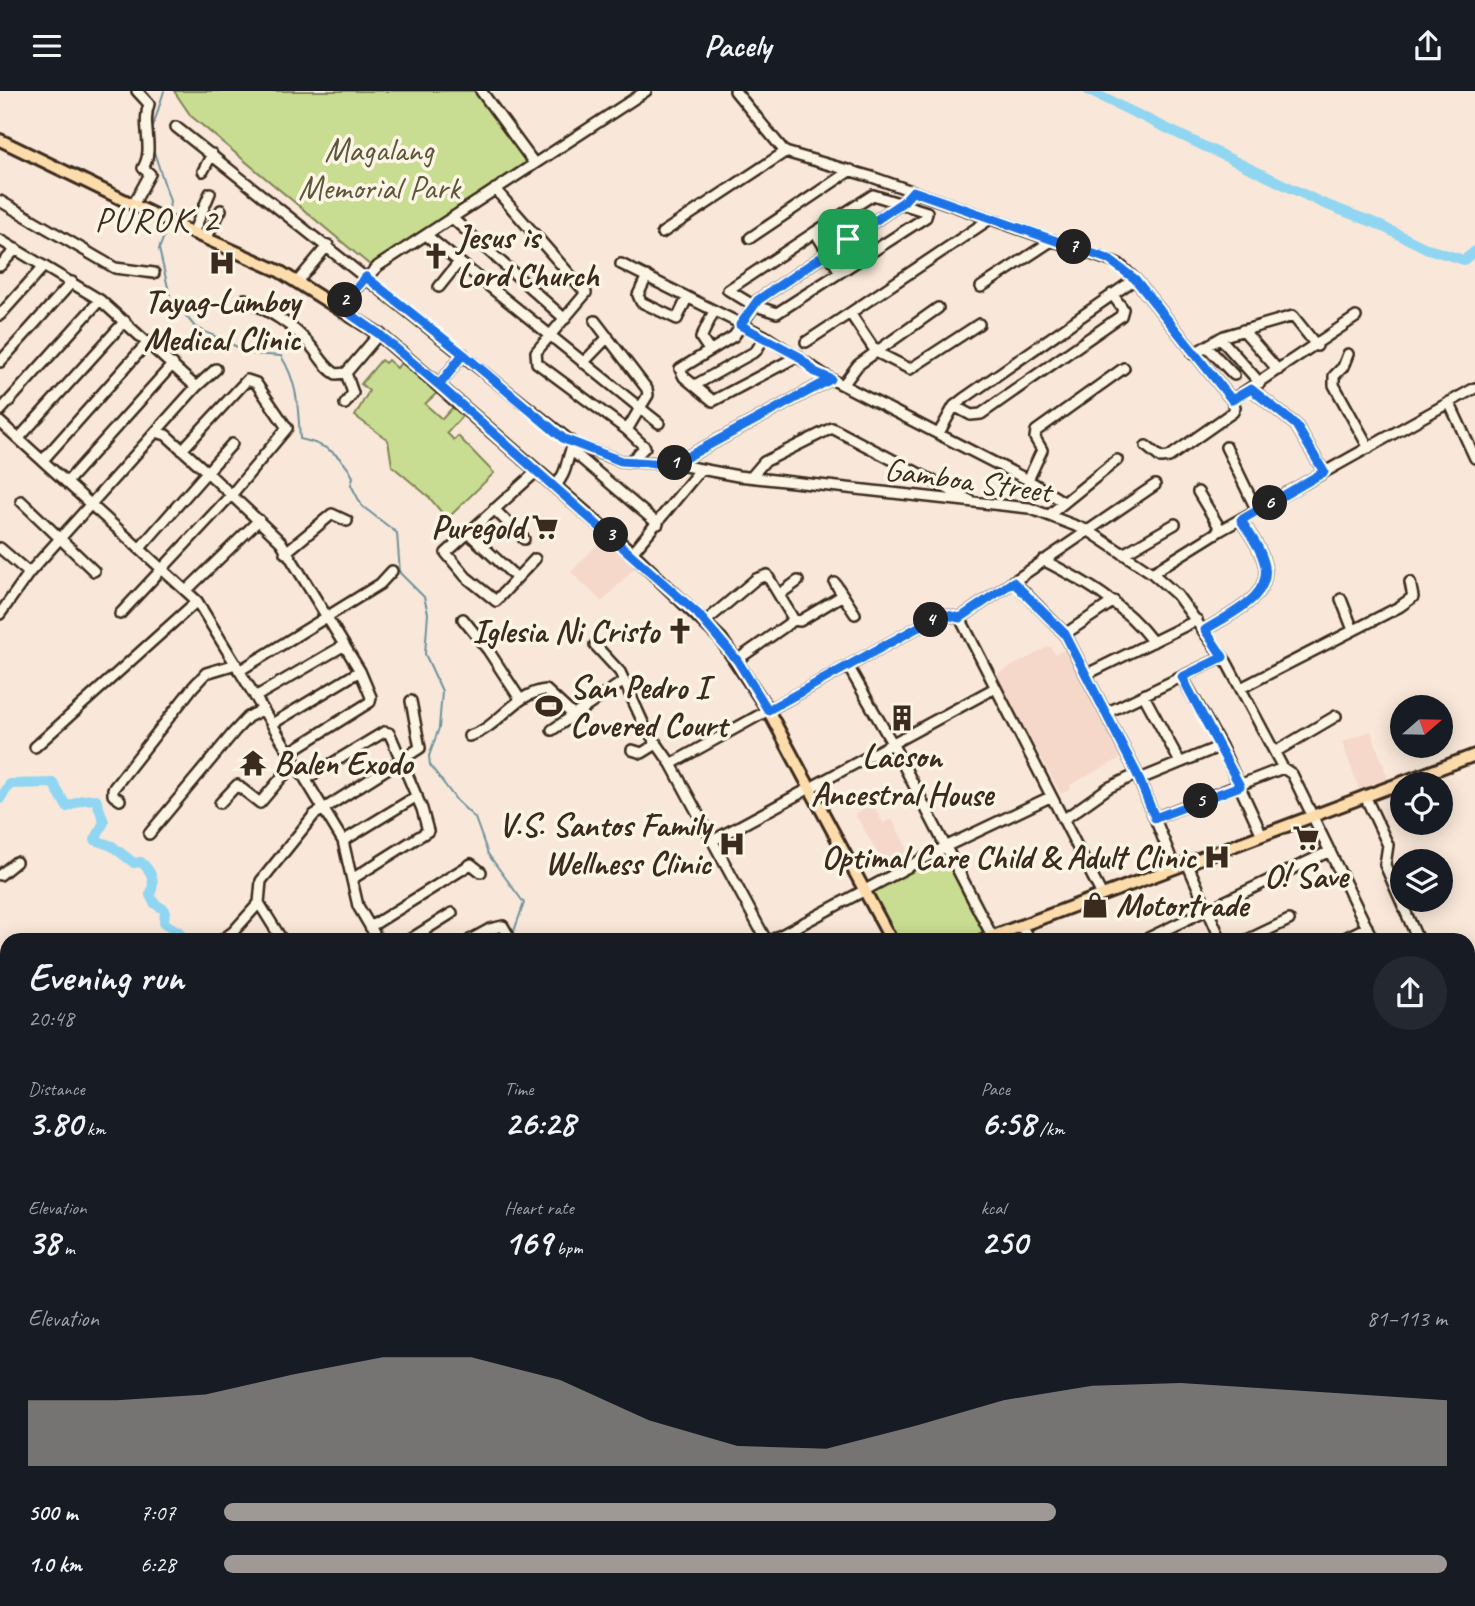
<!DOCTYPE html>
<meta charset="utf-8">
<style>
:root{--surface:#171b24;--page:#242831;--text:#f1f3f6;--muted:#9ea1a6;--accent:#9f9995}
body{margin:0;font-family:Caveat,sans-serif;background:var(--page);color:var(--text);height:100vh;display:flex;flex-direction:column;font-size:26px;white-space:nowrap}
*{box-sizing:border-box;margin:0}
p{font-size:23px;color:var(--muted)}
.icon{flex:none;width:38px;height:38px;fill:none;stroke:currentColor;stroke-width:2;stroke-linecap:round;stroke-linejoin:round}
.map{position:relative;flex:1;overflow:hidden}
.drawer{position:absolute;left:0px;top:842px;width:1475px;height:674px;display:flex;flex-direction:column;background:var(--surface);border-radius:21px 21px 0 0;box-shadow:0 4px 18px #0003}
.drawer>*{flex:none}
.needle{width:46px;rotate:70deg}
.buttons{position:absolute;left:1390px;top:604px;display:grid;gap:14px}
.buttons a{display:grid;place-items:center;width:63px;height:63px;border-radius:50%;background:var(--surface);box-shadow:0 4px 18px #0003;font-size:35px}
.pin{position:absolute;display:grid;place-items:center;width:60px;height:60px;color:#fff;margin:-30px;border-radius:14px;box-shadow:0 4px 10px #0006}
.km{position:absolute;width:35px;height:35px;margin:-18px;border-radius:50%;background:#222;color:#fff;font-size:19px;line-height:35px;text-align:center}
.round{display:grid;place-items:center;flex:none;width:74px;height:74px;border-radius:37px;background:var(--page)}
.summary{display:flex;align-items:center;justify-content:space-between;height:119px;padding:0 28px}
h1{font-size:38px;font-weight:700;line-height:52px}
.stats{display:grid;grid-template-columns:repeat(3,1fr);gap:10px;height:119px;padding:7px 28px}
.stats div{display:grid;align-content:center}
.stats b{font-size:35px;font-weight:700}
.stats small{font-size:19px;font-weight:400}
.stats p{font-size:19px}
.chart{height:196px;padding:14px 28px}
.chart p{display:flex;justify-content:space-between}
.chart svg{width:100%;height:126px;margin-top:7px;fill:var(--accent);opacity:.7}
ul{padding:0 28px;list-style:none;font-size:23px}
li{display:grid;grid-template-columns:112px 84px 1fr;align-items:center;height:52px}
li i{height:18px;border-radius:9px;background:var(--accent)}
header{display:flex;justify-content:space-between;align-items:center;height:91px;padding:0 28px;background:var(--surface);font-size:32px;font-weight:700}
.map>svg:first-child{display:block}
.built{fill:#f5d8ca}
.green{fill:#c9dd92;stroke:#828458;stroke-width:2}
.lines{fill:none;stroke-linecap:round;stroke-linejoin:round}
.stream{stroke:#6e919d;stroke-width:2}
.river{stroke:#90d6f2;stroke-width:10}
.minor-casing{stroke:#3b2a1e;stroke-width:14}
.major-casing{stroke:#3b2a1e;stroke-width:16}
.minor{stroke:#fcf5e5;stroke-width:9}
.major{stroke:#fddcac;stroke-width:10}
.route-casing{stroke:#fff;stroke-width:14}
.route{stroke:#1a73e8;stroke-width:9}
.labels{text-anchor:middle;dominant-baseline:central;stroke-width:7;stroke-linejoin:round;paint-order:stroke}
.park-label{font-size:33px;fill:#5e573b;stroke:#fcf5e5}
.poi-label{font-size:33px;font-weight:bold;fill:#3b2a1e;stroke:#fcf5e5;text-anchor:start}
.street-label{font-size:33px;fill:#3b2a1e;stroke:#fcf5e5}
.neighbourhood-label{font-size:35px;letter-spacing:2px;fill:#3b2a1e;stroke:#fcf5e5}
</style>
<header><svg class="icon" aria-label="menu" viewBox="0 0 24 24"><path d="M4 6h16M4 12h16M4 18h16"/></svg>Pacely<svg class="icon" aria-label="share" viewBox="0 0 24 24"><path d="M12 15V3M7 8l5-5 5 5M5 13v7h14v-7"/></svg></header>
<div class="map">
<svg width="1475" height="1515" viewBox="0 0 1475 1515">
<rect width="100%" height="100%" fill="#f9e8d9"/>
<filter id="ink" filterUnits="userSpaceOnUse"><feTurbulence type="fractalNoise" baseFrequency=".0143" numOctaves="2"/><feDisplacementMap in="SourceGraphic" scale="14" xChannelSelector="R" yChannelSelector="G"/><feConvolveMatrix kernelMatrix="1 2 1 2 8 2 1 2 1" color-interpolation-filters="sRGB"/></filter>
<g filter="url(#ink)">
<path class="built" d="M607,443l31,30 -36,38 -31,-30z
M1050,555l5,8 15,-7 53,110 -53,28 1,4 -10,5 -66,-119z
M1371,640l18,50 -29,11 -18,-50z
M873,713l10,19 9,-4 20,39 -24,13 -33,-57z"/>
<path class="green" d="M174,0h303l53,71 -159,104 -180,-150z
M381,269l4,3 3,-3 9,8 6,-8 36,31 -14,13 17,15 13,-14 9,9 -17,19 7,7 4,-4 36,37 -47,46 -18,-22 -37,-31 -4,-26 -33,-24 14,-25 -8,-7z
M943,763l40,78 -18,8h-67l-26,-48z"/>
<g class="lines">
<path class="stream" d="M151,42l13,-42
M153,58l17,52 -2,16
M168,135l-9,23 11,47 25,31 57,27 29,2c17,27 17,52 19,83 25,5 42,16 53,38l-2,8 11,21 35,27 3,40 24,24 4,16 -3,41 17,37 -3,37 -10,28 1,9 27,36 18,17 13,36 36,49 -11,31"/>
<path class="river" d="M1089,0l233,112 53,20 53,26 36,11 11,-9
M0,708l10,-15 43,-1 14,24 15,-7 14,-1 8,23 -9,18 17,6 22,17 7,-1c11,9 15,21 9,33l4,8 11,7 -1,13 15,9 5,8
M697,1508l2,7"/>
<g class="minor-casing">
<path id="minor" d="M481,0l53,72
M735,0l50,61 87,25 247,87 16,15 97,121 124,-83
M176,36l398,317 47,17 53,3 64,12 291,32 60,23 63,42 25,22 50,68 56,105 9,6 81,166
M203,80l9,-17
M495,98l91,104 -50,59 1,11 90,67
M0,110l115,67 39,5
M133,114l17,-31 -7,-6c12,-20 -2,-42 6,-64l-12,-13
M452,127l113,101
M815,141l58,-37 54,17 -1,5 -149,96 -24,-8 -25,-15 87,-58 25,40
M193,142l17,-40
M662,142l123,-81
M426,144l214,173 8,-13 -1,-6 -52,-68
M750,147l101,-68
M206,148l15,-29
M0,149l100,60 96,87 -167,186 -29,41
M621,173l144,72 66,43
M0,175l16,-17
M647,185l-9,19 3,7 36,17 10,-21
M298,190l30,-36
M439,196l20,-25
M981,196l72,-47
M245,208c23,12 48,25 65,46 10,11 13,21 26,29l10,-1 33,-39
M339,216l39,-41 268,-175
M938,217l-62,44 34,17 69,-45
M0,224l44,-49
M1243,239l35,40
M1220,247l40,45
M806,251l44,-29
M1207,256l27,28
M709,259l-8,-12 13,-27
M1193,263l31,-18 69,-20 24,30
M1348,263l-5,13 -9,9v9l35,63
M798,265l-85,45 -29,-24 -4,-8 54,-33 24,-36 145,-98 10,-11
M0,271l72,-80
M583,272l25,-26
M439,294l24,-31
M695,294l61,-34 9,-15
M843,294l15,-20 18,-13 -26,-39 140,-94
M196,296l20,-18
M1251,298l45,36 28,47
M1449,311l26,56
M345,313l8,-11 -7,-20
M954,315l17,9 10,-1 140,-98 2,-7 -11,-15
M0,320l100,-111
M0,331l197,179 146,240 15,65 20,34
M156,341l10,3 41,37 25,-28
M939,342l15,-27 9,-7 172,-120
M19,347l106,-117
M1146,355l15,12 8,-1 64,-45 2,-5 -3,-7
M1226,356l31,64
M571,359l87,74
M43,369l105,-118
M631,370l14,-14 -18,-17 13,-22 19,15
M674,373l157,-85 197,101 34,21
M752,385l12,-14 68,-34 139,73
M1028,389l14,-30 -7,-12 1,-7 88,-63
M67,391l106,-118
M555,396c15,-20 9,-23 18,-42
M1198,401l23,38
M21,410l73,70
M494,418l30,30
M1049,424l68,-55
M467,441l50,46 -21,23 -30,-24 -20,-24 91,-82
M141,456l66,-75 74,70 79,129 11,26 -1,5 -80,50
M0,457l29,25
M285,462l47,-39 15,7
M632,462l68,-83
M1123,463l52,-30
M1043,469c43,22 81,44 110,82
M1152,482l69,-43 254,-142
M517,487l18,-19
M1013,490l52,53 72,140 38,94
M835,492l20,31
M187,499l72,-70
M780,503l18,-13
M1341,508l12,31
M120,523l112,-120 55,-66 -31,-45 -9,-3 -65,70
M960,527l142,277
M463,528l25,31 32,49
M794,529l6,1 43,-26
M705,531l51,-43 11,-4 27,45 -57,40
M1205,539c24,-16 72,-34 58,-71 -4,-14 -15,-27 -22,-39
M1065,543l49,-33
M595,554l25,27 25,55 26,37 95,176
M848,575l44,77 100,193
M239,580l141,-87 12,-13
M1087,583l110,-54
M1182,586l39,69 41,89
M1241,597l158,-81 14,-10 -3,-15
M1144,605l36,66
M255,606l88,-51
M1106,622l117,-56
M272,633l88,-53
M552,639l72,-49
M469,645c30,-8 45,-43 77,-46l26,24
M35,656l162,-146
M632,659l10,3 13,-8
M1275,661l61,-36
M671,673l271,-150 18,4 195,-133
M306,688l78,-47 5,1 3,6 30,70 6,22 -76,48
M1140,688l81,-33
M1365,705l23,49 -3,20 33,75
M120,709l-7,-5v-6l80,-102 13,-14 30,-9
M220,712l17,-18 23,18 22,-26 15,-12
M1155,727l128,-50
M1063,729l45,-32 29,-14
M149,743l85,-102 14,-15 14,-7
M343,750l74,-45
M712,750l283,-153
M1187,772l34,77
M0,784l16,-13
M1021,835l9,14
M370,836l101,-63 10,8
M222,849l11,-8 26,-29
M282,849l-23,-37 2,-22 53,-66 106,-67 -9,-47
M409,849l43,-27
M470,849l20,-11 13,-3 8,14
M772,849l175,-94 103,-49
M1144,849l186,-89
M1247,849l42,-20
M1341,849l26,-13
M0,905l7,-8
M1468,951l7,-3
M1468,989l7,-1
M0,1075l7,5
M1468,1343l7,8
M0,1355l7,-11
M1468,1398l7,9
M0,1430l7,6
M1468,1490l7,-4
M97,1508l8,7
M353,1508l8,7
M1223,1508l3,7
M1358,1508l3,7
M1468,1508l5,7
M875,1514v1
M1166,1515l2,-7
M1193,1515l14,-7
M1315,1515l11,-7
M1426,1515l11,-7"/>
</g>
<g class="major-casing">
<path id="major" d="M0,49l171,83 108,48 100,63 253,219 89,86 47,71 123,230
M983,849l492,-185
M288,1515l4,-7"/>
</g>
<use href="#minor" class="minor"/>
<use href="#major" class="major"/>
</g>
</g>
<g class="lines" filter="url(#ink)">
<g class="route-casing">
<path id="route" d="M848,148l-90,61 -18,25 58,31 17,16 16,7 -157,85 -22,-1 -31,-2 -57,-22 -101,-85c-8,10 -15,21 -24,31l-60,-51 -39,-27 26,-30 97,77 -24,31 258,228 40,47 31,50 174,-96 18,4 53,-36 52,52 72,140 18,44 85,-32 -58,-109 41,-20 -18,-27c24,-16 72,-34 58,-71 -4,-14 -15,-27 -22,-39l83,-48 -28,-47 -45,-36 -19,11 -97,-121 -27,-20 -195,-68 -10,11 -55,37"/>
</g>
<use href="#route" class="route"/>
</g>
<defs>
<g id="church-bare" transform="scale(2.1)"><path d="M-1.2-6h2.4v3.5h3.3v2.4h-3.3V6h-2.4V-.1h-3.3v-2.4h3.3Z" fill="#3b2a1e" stroke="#fcf5e5" stroke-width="2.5" paint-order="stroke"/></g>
<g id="hospital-bare" transform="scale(2.1)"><path d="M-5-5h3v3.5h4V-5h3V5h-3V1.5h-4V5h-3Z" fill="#3b2a1e" stroke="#fcf5e5" stroke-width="2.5" paint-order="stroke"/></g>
<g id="supermarket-bare" transform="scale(2.1)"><path d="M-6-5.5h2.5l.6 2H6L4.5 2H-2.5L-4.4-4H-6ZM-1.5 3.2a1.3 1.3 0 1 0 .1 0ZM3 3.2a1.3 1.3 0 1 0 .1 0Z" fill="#3b2a1e" stroke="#fcf5e5" stroke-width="2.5" paint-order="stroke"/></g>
<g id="stadium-bare" transform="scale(2.1)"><path d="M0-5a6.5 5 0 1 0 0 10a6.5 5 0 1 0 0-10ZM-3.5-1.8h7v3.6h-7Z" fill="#3b2a1e" stroke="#fcf5e5" stroke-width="2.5" paint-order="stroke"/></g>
<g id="building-bare" transform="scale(2.1)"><path d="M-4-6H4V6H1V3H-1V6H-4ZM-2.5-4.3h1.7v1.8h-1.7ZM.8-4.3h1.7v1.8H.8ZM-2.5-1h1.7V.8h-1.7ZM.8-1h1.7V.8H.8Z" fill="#3b2a1e" stroke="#fcf5e5" stroke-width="2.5" paint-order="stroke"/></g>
<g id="temple-bare" transform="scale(2.1)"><path d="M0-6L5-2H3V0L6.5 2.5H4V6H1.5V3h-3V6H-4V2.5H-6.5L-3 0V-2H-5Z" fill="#3b2a1e" stroke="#fcf5e5" stroke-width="2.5" paint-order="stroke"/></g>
<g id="shop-bare" transform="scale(2.1)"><path d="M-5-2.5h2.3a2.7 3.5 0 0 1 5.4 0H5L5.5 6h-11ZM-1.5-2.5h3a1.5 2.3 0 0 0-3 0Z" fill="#3b2a1e" stroke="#fcf5e5" stroke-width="2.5" paint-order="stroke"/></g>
</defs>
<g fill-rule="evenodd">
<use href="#church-bare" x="436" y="165"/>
<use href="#hospital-bare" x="222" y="172"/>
<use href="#supermarket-bare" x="545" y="436"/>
<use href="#church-bare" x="680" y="540"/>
<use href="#stadium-bare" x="549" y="615"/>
<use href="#building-bare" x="902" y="627"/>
<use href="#temple-bare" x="253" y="672"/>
<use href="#supermarket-bare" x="1306" y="747"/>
<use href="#hospital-bare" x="732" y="753"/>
<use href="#hospital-bare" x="1217" y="766"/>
<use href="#shop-bare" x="1095" y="814"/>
</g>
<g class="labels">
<g class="park-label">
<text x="379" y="59">Magalang<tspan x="379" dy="38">Memorial Park</tspan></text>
</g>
<g class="poi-label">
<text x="457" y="146">Jesus is<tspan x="457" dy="38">Lord Church</tspan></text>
<text x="222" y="210" text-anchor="middle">Tayag-Lumboy<tspan x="222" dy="38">Medical Clinic</tspan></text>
<text x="524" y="436" text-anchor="end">Puregold</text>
<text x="659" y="540" text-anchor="end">Iglesia Ni Cristo</text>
<text x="570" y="596">San Pedro I<tspan x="570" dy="38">Covered Court</tspan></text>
<text x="902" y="665" text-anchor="middle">Lacson<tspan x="902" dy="38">Ancestral House</tspan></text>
<text x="274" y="672">Balen Exodo</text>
<text x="711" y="734" text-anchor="end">V.S. Santos Family<tspan x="711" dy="38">Wellness Clinic</tspan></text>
<text x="1196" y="766" text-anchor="end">Optimal Care Child &amp; Adult Clinic</text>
<text x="1306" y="785" text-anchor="middle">O! Save</text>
<text x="1116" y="814">Motortrade</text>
</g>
<g class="street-label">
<text transform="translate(968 389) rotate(8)">Gamboa Street</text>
</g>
<g class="neighbourhood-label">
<text x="157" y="128">PUROK 2</text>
</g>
</g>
</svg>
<div class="buttons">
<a><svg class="needle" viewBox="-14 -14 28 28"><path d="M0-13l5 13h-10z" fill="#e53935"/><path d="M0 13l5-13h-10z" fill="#9ea1a6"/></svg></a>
<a><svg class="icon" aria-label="locate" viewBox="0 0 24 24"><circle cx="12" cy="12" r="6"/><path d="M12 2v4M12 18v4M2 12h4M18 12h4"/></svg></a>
<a><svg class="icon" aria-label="layers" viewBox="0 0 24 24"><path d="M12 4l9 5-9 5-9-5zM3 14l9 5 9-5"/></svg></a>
</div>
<div class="pin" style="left:848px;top:148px;background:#1e9e55"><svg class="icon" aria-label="arrive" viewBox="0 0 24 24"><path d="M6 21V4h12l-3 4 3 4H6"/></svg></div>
<b class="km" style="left:675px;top:372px">1</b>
<b class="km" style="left:345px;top:209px">2</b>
<b class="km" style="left:611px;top:444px">3</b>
<b class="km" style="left:931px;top:529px">4</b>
<b class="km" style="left:1201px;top:710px">5</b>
<b class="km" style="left:1270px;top:412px">6</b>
<b class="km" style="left:1074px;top:156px">7</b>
<section class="drawer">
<div class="summary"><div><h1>Evening run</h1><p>20:48</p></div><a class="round"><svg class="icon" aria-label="share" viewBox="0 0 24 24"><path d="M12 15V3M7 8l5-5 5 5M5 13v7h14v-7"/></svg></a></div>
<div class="stats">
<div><p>Distance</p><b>3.80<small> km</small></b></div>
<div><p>Time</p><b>26:28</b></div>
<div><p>Pace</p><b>6:58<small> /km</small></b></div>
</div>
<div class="stats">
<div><p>Elevation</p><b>38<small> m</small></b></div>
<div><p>Heart rate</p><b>169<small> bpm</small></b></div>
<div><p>kcal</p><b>250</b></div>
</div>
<div class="chart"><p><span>Elevation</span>81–113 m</p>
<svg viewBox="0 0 160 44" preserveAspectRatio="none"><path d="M0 44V21L10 21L20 19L30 12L40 6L50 6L60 14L70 28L80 37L90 38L100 30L110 21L120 16L130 15L140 17L150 19L160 21V44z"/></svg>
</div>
<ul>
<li><b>500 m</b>7:07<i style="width:68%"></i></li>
<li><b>1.0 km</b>6:28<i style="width:100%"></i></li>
</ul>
</section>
</div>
